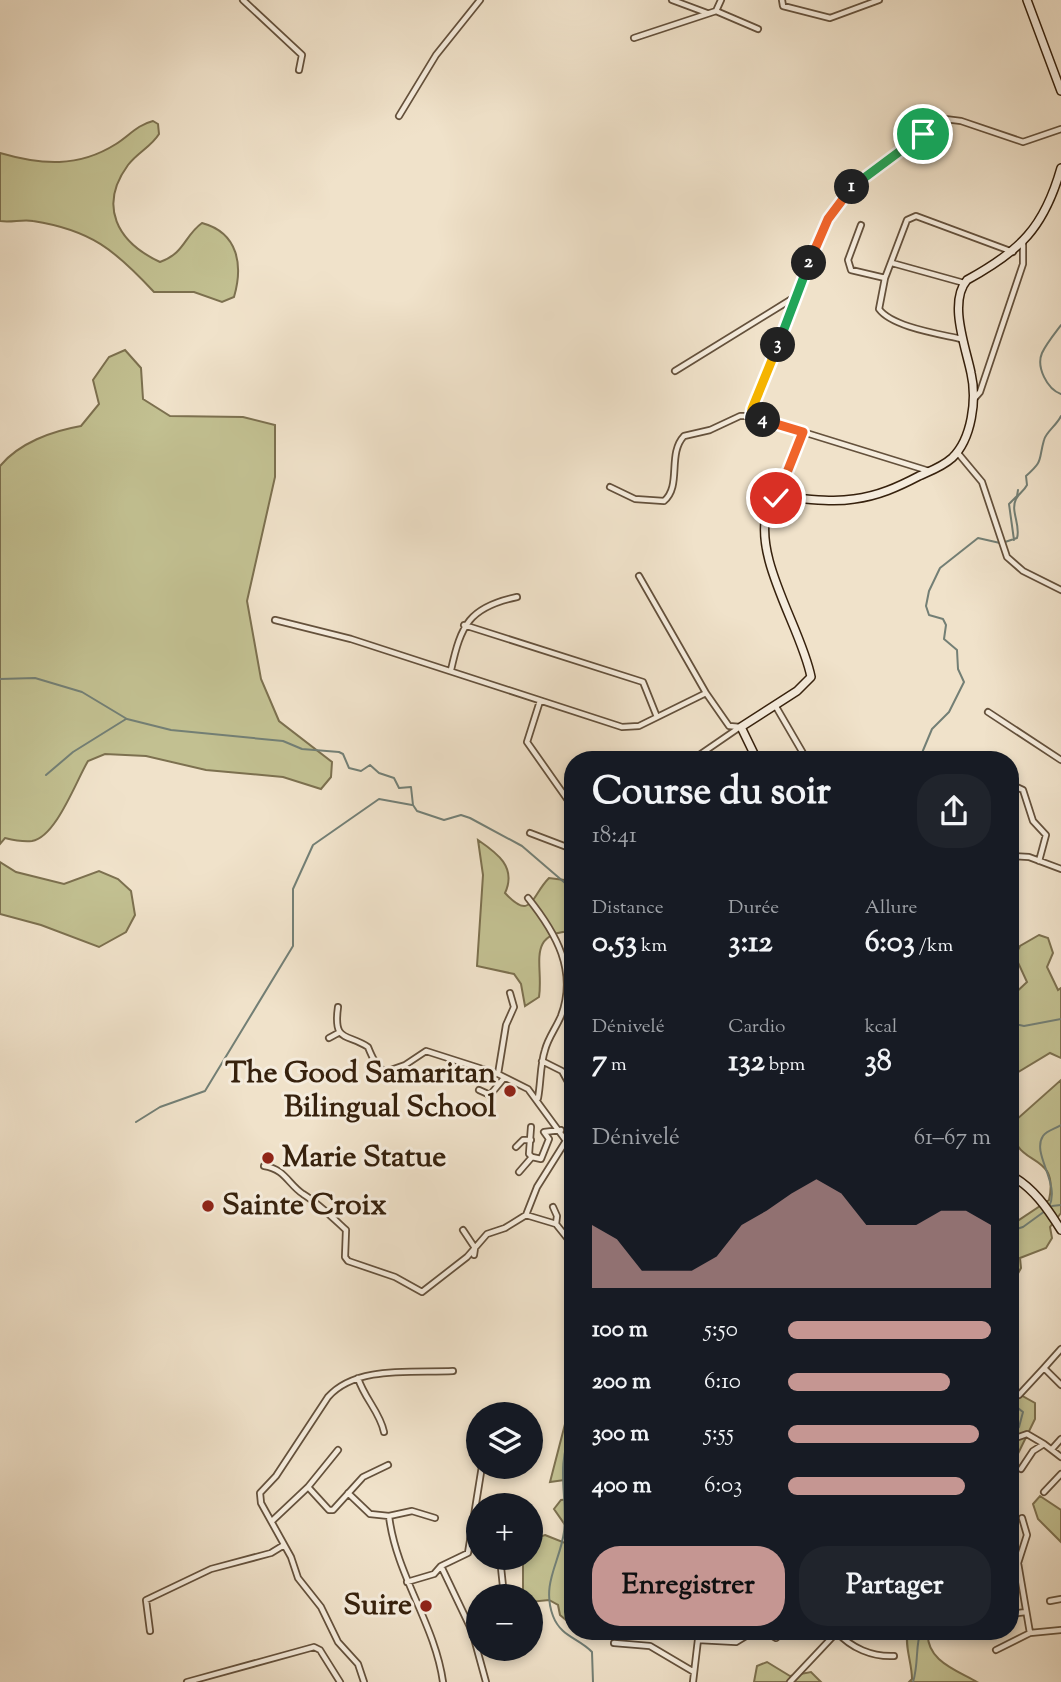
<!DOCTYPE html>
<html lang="fr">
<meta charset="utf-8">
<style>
:root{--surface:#171b24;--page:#20242c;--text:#f1f3f6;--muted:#9ea1a6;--accent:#c59692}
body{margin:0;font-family:"Sorts Mill Goudy",serif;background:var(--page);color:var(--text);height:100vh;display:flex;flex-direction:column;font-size:26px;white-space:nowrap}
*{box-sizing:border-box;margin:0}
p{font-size:23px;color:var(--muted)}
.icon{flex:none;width:38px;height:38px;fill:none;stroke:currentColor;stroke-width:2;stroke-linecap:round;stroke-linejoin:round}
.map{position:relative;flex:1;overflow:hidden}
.panel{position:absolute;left:564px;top:751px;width:455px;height:889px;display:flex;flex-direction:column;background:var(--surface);border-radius:28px;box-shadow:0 4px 10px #0003}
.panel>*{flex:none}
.controls{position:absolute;left:466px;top:1402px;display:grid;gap:14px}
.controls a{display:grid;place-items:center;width:77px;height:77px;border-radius:50%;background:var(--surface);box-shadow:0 4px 10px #0003;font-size:35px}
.pin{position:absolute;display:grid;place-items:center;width:60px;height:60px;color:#fff;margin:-30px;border:4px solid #fff;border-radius:50%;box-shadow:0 2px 7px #0007}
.km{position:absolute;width:35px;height:35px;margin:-18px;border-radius:50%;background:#222;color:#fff;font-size:19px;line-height:35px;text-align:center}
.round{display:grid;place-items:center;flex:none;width:74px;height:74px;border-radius:28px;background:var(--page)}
.headline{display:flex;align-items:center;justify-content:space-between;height:119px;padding:0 28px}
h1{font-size:38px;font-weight:800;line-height:52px}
.stats{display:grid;grid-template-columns:repeat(3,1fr);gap:10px;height:119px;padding:7px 28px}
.stats div{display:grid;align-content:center}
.stats b{font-size:30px;font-weight:800}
.stats small{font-size:19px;font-weight:400}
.stats p{font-size:19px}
.chart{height:196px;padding:14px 28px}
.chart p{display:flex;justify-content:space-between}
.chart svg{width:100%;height:126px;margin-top:7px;fill:var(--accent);opacity:.7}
.primary-button{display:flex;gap:14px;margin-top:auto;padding:14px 28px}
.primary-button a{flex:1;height:80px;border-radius:28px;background:var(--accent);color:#111;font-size:28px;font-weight:800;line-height:80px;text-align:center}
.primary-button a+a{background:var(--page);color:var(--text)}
ul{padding:0 28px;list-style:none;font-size:23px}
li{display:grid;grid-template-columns:112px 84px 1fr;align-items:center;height:52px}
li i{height:18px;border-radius:9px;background:var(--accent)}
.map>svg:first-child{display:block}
.green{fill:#c2c091;stroke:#7c704f;stroke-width:2}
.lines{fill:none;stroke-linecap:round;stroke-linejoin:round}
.stream{stroke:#737f75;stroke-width:2}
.street-casing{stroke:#64513c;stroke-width:8}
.secondary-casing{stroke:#36210d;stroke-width:10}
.street{stroke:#f5ecdd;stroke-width:4.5}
.secondary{stroke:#f5ecdd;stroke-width:7}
.split-1-casing{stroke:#fff;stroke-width:14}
.split-2-casing{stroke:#fff;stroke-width:14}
.split-3-casing{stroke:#fff;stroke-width:14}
.split-4-casing{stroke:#fff;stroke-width:14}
.split-5-casing{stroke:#fff;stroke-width:14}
.split-6-casing{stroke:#fff;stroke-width:14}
.split-1{stroke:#22a559;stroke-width:9}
.split-2{stroke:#f0652b;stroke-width:9}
.split-3{stroke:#22a559;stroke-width:9}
.split-4{stroke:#f5b400;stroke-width:9}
.split-5{stroke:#f0652b;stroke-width:9}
.split-6{stroke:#f5b400;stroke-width:9}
.poi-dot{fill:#8f2418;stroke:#f5ecdd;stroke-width:2.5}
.labels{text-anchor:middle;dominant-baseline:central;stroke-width:6;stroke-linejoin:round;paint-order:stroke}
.poi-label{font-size:30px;font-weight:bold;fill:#36210d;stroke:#f5ecdd;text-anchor:end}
</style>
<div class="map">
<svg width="1061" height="1682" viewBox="0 0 1061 1682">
<rect width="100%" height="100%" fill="#f0e2ca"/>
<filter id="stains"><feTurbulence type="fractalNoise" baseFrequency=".00286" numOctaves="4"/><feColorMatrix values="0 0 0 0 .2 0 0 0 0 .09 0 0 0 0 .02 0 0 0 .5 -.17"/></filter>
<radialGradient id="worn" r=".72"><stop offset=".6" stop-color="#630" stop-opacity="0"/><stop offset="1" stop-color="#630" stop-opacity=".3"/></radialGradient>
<path class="green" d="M153,121l5,3 1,10c-8,13 -21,18 -31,31 -30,41 -11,77 32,97 25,-9 24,-26 42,-39 37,10 41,43 32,74l-12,5 -28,-10h-40c-39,-42 -63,-62 -121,-71 -11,-2 -22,2 -33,0v-68c41,12 78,15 116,-9 14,-9 21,-19 37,-23z
M125,350l16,18 2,31 27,17 73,1 32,8v52l-28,124 14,78 18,42 53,41 -1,15 -10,12 -38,-12 -77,-7 -60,-14 -41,-2 -17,7c-12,20 -32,76 -56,80 -9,1 -19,-1 -27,-3l-5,6v-378c19,-23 52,-35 81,-40l18,-22 -6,-24 16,-23z
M478,840c19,13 39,27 27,53 27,29 26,3 44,-15l23,3v50c-47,2 -28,35 -33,66l-14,9 -4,-22 -7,-10 -37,-8 6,-91z
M0,862l16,10 48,12 35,-13 19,8 13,12 4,24 -9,17 -27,15 -58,-22 -41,-11z
M1039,935l9,3 5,15 -6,14 11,23 3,-2v70l-11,-5 -40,24v-79l17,-16 -12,-26 5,-10z
M1061,1080v133l-11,14 2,11 -6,10 -26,10 1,10 -11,20v-62l39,-26c12,-54 -44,-29 -33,-80z
M1010,1389l25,14v16l-25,51z
M572,1397c0,27 -5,58 0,82l-22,3z
M1040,1496l21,14v32l-23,-23 -5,-15z
M572,1499v36l-18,-26 7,-9z
M545,1535l20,8 7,-1v83l-12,-10 -2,-10 -9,-5 -19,2v-6h-6l-1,-4v-34h7l3,-19z
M908,1631h20c-3,29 28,39 49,51h-68l3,-3c0,-16 -8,-34 -4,-48z
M767,1662l23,14 21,-4 10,10h-67l3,-16z"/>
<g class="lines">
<path class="stream" d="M1061,325c-6,8 -15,19 -19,28 -6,14 5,36 19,41
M1014,540l-5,-36 8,-8 1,-6
M1005,542l12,-4c4,-13 -7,-27 -1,-39 3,-6 8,-8 11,-14l-1,-9c18,-16 12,-15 18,-36 2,-8 13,-15 17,-24
M0,679l35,-1 47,14 45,27 44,11 112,11 19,8 37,3 4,2 6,14 12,3 9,-6 9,8 15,5 5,10 12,-1 2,18 4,6 27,9 17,-5 9,3 52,28 50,43
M919,760l13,-31 17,-17 15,-30 -6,-13 -1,-19 -13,-11 2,-14 -3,-6 -14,-4 -3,-9 3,-15 11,-23 38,-30 22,5
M46,775l27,-23 53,-33
M1010,1023l14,3 37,-7
M136,1122l24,-15 45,-16 88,-145v-57l20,-44 66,-46 33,6
M1052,1206l9,-1
M1049,1207c12,-24 -18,-53 -6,-71 4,-6 12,-7 18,-11
M1010,1231l13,-4 22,-16
M1010,1402l13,10 -4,15 -7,10
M572,1430c-17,38 -4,64 -8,102 -4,30 -23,52 -11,84 8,21 26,22 39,36l1,30
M1010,1450l1,-7
M913,1682c6,-19 2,-37 8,-51"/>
<g class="street-casing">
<path id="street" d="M243,0l59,55 -3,15
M672,0l35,13
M782,0l1,6 47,12 49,-18
M716,11l5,-11
M634,38l82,-27 42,18
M399,116l37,-61 44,-55
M861,225l-13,35 3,10 34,8
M892,263l72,20
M961,339c-21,-5 -69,-12 -82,-30l6,-31 22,-58 9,-4 97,36
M675,371l120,-74
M973,400l7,-8 43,-128v-23
M751,416l52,16 -26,65
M803,432l126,39
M957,452l25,30 25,75 16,14 38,19
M610,487l25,12 29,2c18,-15 3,-47 20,-65l26,-6 30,-14h11l50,-136 26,-61 28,-36 90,-64 16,2 62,21 38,-13
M639,576l67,117
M275,620l76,19 271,88 17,-1 67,-33 23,33 12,1
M464,625l179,57 14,35
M451,670c10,-45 18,-63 66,-73
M540,701l-13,41 45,64
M775,705l32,55
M988,712l73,48
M692,760l48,-33
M1010,784l13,6 10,31 13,14 -7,26
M530,833l42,16
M1010,856l19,1 32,12
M528,898c28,35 50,73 33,118 -5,12 -13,22 -16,34 -5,15 -4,32 -7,48
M338,1007c-5,36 9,26 30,40 4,10 8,19 17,25l20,-7 21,-14 72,23 30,15 44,60
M329,1038l11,-6
M542,1061l20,10 10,18
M498,1074l8,-49 8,-18 -4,-14
M479,1090l11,5 14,-17
M572,1125l-3,11 -32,51 -11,28 30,9 12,15 4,-1
M531,1127l-2,27 3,3
M516,1147l7,-7h8
M532,1157l9,2 8,-20 -5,-7 17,-2
M264,1166c21,3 24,18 39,28 16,10 29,23 43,36l-1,27 3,4 47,16 27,15 45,-35 20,-23 18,-6 21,-13
M519,1172l13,-15
M553,1207l4,9 -1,8
M463,1230l12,18 -1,7
M568,1239l4,32
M1061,1349l-17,19 17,17
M358,1378c6,20 22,34 26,54
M1010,1397l9,-2 25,-27
M1010,1440l17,-6 17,10
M1052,1449l9,-10
M1021,1469l12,-18 11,-7 17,13
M308,1487l21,23h4l30,-33 25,-12
M1044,1492l17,-18
M348,1493l22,21 19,2 23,-5 23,7
M389,1516c7,59 46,108 54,166
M1022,1518l5,17 -9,28 12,70
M272,1521l36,-34 30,-37
M500,1558l4,38
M441,1566l31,65 14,51
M407,1582l27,-8 7,-8 27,-13 14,-87
M1050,1601l11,-2
M1010,1614l16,-2
M469,1623l9,-6
M150,1631l-4,-31 65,-31 60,-16 13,-8
M764,1631l12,7 8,-7
M837,1632c14,16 35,25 57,24
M698,1640l38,2 18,-11
M614,1643l36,3 44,26
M996,1650l34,-17 31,-3
M187,1682l127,-35 6,3 20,32
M364,1682l-6,-18 -20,-22 -17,-35 -23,-29 -7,-21 -30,-54 -1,-10 16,-17 52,-79c28,-32 86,-24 125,-26
M693,1682l6,-51
M790,1682l48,-51"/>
</g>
<g class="secondary-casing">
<path id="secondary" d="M1027,0l34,91
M757,760l-16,-33 56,-36 14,-14c-9,-48 -60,-121 -43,-169l12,-11c25,1 50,6 74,2 24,-3 44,-12 65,-23 11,-5 23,-9 33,-18 20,-19 25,-59 19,-85 -5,-25 -23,-71 -4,-93 53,-29 77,-52 94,-112
M1010,1175c23,12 38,34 51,55"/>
</g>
<use href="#street" class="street"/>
<use href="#secondary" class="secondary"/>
</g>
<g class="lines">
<g class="split-1-casing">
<path id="split-1" d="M852,187l71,-53"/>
</g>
<g class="split-2-casing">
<path id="split-2" d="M809,263l19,-44 24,-32"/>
</g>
<g class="split-3-casing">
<path id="split-3" d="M778,345l31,-82"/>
</g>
<g class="split-4-casing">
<path id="split-4" d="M763,420l-12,-4 1,-7 26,-64"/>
</g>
<g class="split-5-casing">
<path id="split-5" d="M763,420l40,12 -17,43"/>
</g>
<g class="split-6-casing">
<path id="split-6" d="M776,498l10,-23"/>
</g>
<use href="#split-1" class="split-1"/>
<use href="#split-2" class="split-2"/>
<use href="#split-3" class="split-3"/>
<use href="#split-4" class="split-4"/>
<use href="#split-5" class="split-5"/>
<use href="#split-6" class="split-6"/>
</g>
<g class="poi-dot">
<circle cx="510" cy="1091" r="7"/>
<circle cx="268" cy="1158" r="7"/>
<circle cx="208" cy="1206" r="7"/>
<circle cx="426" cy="1606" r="7"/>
</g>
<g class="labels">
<g class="poi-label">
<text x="496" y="1074">The Good Samaritan<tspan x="496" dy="34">Bilingual School</tspan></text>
<text x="282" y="1158" text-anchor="start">Marie Statue</text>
<text x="222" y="1206" text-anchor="start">Sainte Croix</text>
<text x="412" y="1606">Suire</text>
</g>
</g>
<rect width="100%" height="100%" filter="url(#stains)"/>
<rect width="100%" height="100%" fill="url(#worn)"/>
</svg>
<div class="controls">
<a><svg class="icon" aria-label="layers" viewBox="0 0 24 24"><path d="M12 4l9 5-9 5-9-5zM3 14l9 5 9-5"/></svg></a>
<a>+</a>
<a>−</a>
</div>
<div class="pin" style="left:923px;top:134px;background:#1e9e55"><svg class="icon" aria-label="arrive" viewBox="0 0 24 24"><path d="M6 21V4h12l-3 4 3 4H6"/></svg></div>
<div class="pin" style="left:776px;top:498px;background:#d93025"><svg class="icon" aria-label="check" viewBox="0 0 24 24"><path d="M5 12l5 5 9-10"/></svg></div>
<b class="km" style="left:852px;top:187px">1</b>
<b class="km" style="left:809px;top:263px">2</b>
<b class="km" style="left:778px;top:345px">3</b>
<b class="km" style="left:763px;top:420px">4</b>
<section class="panel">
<div class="headline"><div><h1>Course du soir</h1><p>18:41</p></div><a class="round"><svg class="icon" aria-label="share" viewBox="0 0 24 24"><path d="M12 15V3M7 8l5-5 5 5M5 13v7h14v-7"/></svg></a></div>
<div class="stats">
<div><p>Distance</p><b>0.53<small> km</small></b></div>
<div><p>Durée</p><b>3:12</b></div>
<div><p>Allure</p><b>6:03<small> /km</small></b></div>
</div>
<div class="stats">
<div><p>Dénivelé</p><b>7<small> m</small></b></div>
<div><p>Cardio</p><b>132<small> bpm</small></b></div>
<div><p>kcal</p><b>38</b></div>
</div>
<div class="chart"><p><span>Dénivelé</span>61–67 m</p>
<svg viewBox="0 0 160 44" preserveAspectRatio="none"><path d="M0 44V22L10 27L20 38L30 38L40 38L50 33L60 22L70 17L80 11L90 6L100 11L110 22L120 22L130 22L140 17L150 17L160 22V44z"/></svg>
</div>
<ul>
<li><b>100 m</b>5:50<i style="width:100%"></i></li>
<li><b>200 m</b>6:10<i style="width:80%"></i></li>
<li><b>300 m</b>5:55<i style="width:94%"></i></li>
<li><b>400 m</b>6:03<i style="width:87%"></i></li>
</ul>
<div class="primary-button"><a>Enregistrer</a><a>Partager</a></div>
</section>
</div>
